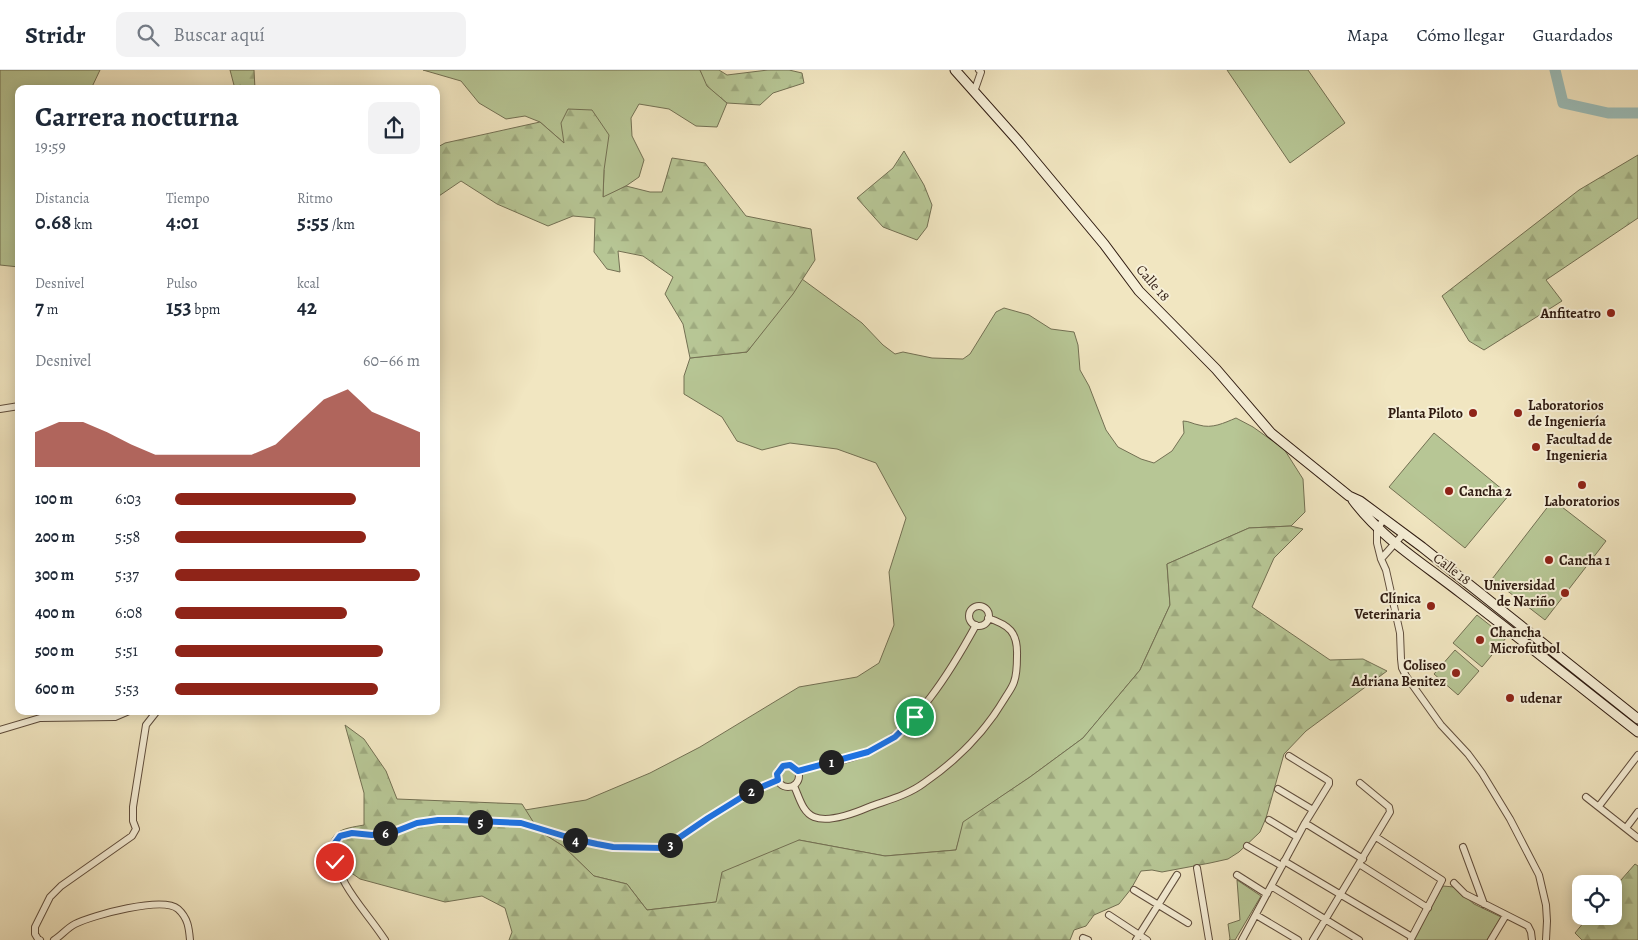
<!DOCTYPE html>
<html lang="es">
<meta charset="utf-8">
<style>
:root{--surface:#fff;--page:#f2f2f3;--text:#1f2937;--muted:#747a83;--line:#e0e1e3;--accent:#8f2418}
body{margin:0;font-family:Alegreya,serif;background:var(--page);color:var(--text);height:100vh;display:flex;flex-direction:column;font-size:19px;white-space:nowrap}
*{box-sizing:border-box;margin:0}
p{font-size:16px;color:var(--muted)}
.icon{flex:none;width:28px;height:28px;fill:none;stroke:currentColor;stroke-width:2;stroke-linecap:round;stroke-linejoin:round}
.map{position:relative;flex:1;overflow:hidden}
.sheet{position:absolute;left:15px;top:15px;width:425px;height:630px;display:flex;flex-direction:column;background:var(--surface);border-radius:10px;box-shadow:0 2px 12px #0003}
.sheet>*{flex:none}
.fabs{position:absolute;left:1572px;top:805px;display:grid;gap:10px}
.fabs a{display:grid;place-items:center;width:50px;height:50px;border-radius:10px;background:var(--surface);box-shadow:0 2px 12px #0003;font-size:25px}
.pin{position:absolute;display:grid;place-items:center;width:42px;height:42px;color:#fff;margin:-21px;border:2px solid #fff;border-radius:50%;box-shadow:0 1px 5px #0007}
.km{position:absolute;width:25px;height:25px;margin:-12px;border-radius:50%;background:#222;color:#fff;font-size:14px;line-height:25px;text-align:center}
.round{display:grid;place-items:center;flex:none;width:52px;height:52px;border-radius:10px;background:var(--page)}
.overview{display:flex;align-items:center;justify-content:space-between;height:85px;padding:0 20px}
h1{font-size:28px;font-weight:700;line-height:38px}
.figures{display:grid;grid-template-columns:repeat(3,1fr);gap:8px;height:85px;padding:5px 20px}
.figures div{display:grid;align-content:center}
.figures b{font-size:21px;font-weight:700}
.figures small{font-size:14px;font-weight:400}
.figures p{font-size:14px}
.chart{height:140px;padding:10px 20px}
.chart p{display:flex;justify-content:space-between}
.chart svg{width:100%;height:90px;margin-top:5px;fill:var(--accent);opacity:.7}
ul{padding:0 20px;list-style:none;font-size:16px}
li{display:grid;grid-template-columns:80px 60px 1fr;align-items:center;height:38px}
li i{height:12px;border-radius:6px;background:var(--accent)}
header{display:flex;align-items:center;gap:30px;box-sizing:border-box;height:70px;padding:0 25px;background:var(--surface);border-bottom:1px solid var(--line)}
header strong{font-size:24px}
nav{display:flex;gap:28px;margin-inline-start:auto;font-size:18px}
.search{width:350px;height:45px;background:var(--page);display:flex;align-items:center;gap:12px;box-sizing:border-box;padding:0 18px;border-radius:10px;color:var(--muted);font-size:19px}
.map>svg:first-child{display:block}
.green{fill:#b7c695;stroke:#737053}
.forest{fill:url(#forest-firs);stroke:#737053}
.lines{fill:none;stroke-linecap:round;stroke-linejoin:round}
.river{stroke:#9cbeba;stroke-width:11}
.minor-casing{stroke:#604e3d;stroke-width:8}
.secondary-casing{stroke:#2f1b11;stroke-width:11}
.minor{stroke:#f6efd7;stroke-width:6}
.secondary{stroke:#f6efd7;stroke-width:9}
.route-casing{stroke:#fff;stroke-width:10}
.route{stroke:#1a73e8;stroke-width:6}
.poi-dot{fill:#8f2418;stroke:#f6efd7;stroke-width:2}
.labels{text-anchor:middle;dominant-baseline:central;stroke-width:4;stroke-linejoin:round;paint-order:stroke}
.street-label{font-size:14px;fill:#2f1b11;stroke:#f6efd7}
.poi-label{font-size:14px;font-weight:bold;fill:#2f1b11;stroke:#f6efd7;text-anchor:start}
</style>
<header>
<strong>Stridr</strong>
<div class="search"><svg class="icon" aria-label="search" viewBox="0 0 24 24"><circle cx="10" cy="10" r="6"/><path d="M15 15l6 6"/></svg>Buscar aquí</div>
<nav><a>Mapa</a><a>Cómo llegar</a><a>Guardados</a></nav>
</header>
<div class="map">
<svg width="1638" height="870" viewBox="0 0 1638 870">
<defs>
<pattern id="forest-firs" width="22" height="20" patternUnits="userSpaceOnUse" patternTransform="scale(1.25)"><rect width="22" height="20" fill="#b7c695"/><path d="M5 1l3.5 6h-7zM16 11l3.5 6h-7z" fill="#9eaa7f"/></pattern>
</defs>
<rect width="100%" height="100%" fill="#f1e6c1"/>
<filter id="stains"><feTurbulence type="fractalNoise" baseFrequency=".004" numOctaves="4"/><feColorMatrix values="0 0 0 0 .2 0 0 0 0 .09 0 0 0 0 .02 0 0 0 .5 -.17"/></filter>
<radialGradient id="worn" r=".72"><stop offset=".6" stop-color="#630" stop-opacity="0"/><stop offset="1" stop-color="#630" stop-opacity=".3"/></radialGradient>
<path class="green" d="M0,0h100l-9,19h-72v178l-19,-2z
M423,0h277l9,17 18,16 -10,24 -21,-1 -27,-17 -30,-5 -8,14 1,18 12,24 -5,17 -13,9 -23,12 1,-28 -40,-27 -24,-21 -15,-6 -19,3 -27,-16 -18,-22z
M1227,0h81l37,53 -55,40z
M802,209l60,44 21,22 12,9 8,-2 29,6 31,1 7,-5 26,-42 8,-4 25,7 22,14 23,3 4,13 2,25 9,16 17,44 12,17 23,12 13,4 18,-12 12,-18 -1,-12c6,0 10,3 16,4 13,4 25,-2 37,-7l17,9 31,22 19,30 2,33 -14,14 -42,2 -82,36 3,41 -30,65 -57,68 -53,39 -66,45 -8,28 -71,6 -86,-16 -83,62 -69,8 -20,-26 -33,-8 -31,-30 -24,-15 -14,-21 61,-10 64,-27 50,-26 99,-60 58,-10 22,-14 15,-38 -5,-53 17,-54 -30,-55 -39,-14 -47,-6 -28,7 -25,-9 -15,-24 -38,-23v-18l6,-18 57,-6z
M1434,363l75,62 -44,53 -76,-61z
M1553,430l53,41 -61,79 -53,-41z
M1477,545l29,23 -24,29 -29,-24z
M1455,580l24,21 -21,24 -24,-21z
M1237,810l24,16 -26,44h-6l1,-1 -2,-15 12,-4z
M1443,816l11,1 20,17 27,13 -14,23h-74z"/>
<path class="forest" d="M230,0h24l1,19h-20z
M700,0h19l8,5 41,-5h21l13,3 2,10 -31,10 -13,12 -33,-2 -20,-17z
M568,39l24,1 17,25 -5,35 -1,27 23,-11 24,6h12l10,-34 33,5 41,53 65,13 4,31 -22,34 -46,58 -57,6 -7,-34 -18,-30 8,-17 -30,-21 -25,-5 2,21 -13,-3 -13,-17 1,-34 -22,-2 -25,10 -51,-22 -36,-23 -25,17v-50l9,-5 95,-21 24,21 -3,-20z
M904,81l20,34 8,20 -5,22 -10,13 -34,-13 -26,-29 36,-30z
M1638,85v63l-92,62 16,21 -78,49 -15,-9 -27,-45 137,-106z
M1291,456l12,3 -29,29 -22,49 78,53 33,-1 24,12 -81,60 -22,23 -18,64 -6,14 -21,20 -11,7 -18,4 -48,9 -10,-2 -11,1 -10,18 -12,15 -25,11 -8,11 -12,4 -4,10h-561l3,-8 -7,-24 -23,-12 -37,6 -85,-23 -31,-22c-1,-27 13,-28 35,-32v-32l-19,-68 19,14 22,32 11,28 125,5 17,27 24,15 31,30 33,8 20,26 69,-8 6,-30 77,-32 86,16 71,-6 7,-28 67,-45 53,-39 57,-68 30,-65 -3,-41 82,-36z
M1635,794l3,2v74h-56l-7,-7 14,-17h25v-28z"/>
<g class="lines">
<path class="river" d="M1555,0l8,33 45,10h30"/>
<g class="minor-casing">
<path id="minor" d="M974,22l7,-20 -2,-2
M0,339l19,-3
M1384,449l-7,10v14l4,16 5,11 14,63 1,26 1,9 4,8 35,49 27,29 14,19 28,46 29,56 7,30 1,16 -1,19
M1381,489l23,-26
M969 546a10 10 0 1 1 20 0a10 10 0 1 1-20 0Z
M0,660l40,-12 75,-1 14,-6
M777 706a11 11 0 1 1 22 0a11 11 0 1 1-22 0Z
M798,701c23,-6 48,-10 70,-19 46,-19 85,-85 108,-127
M794,716c5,10 8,26 20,31 15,6 41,-4 55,-10 19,-7 39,-12 55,-24 32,-22 61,-51 81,-85 3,-5 7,-10 9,-16 3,-8 3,-18 3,-26 1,-24 -8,-31 -29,-38
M1278,719l35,21
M1586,727l52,41
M1599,736l39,-51
M1269,750l28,17
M1305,753l58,36
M1626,758l12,-16
M1376,767l66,43 -31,59
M1247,776l35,20
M1463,777l21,57
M1284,791l128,76
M1359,794l69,44
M1197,798l12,72
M1237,805l30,19
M1454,813l11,11 63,32 3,6 1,8
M1271,816l88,54
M1134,820l54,33
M1109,845l38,25
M1256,845l42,25
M1083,868l5,2
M40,870l-2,-1 -3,-5v-7l15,-30 11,-11 71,-50 4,-7 -3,-8v-14l13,-82 11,-14
M54,870c7,-4 13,-12 21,-16 18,-9 88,-28 103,-15 10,9 11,19 12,31
M385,870c-21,-32 -46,-53 -53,-93l8,-11 12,-3 19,2 24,-3 22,-9 21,-3h20l63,3 53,16 23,5 16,3 51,1 44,-30 42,-26 28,-12
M1136,870l41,-65
M1242,870l63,-117 24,-39v-3l-3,-2 -37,-23
M1313,870l77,-128 -1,-5 -29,-24
M1491,870l15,-25"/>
</g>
<g class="secondary-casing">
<path id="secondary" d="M955,0l64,72 85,102 35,47 77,78 55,64 78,63 11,5 62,46 216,172
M1353,430c29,39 71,64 109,94 59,45 117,92 176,138"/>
</g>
<use href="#minor" class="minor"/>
<use href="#secondary" class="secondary"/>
</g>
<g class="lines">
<g class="route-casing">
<path id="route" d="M335,792l-3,-15 8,-11 12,-3 20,2 22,-3 23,-9 21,-3h20l63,3 53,16 23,5 16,3 51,1 44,-30 42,-26 28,-12 -1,-6 6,-8 7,-1 8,6 70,-19 27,-15 20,-20"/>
</g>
<use href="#route" class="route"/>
</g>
<g class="poi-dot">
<circle cx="1611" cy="243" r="5"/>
<circle cx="1473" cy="343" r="5"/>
<circle cx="1518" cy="343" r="5"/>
<circle cx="1536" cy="377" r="5"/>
<circle cx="1582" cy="415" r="5"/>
<circle cx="1449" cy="421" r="5"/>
<circle cx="1549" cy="490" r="5"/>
<circle cx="1565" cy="523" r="5"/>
<circle cx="1431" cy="536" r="5"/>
<circle cx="1480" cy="570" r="5"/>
<circle cx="1456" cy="603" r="5"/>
<circle cx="1510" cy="628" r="5"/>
</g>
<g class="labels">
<g class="street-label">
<text transform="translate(1153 213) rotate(49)">Calle 18</text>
<text transform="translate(1452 499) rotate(37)">Calle 18</text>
</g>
<g class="poi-label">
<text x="1601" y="243" text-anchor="end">Anfiteatro</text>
<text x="1528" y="335">Laboratorios<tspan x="1528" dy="16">de Ingeniería</tspan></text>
<text x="1463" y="343" text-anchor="end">Planta Piloto</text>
<text x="1546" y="369">Facultad de<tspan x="1546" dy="16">Ingenieria</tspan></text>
<text x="1459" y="421">Cancha 2</text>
<text x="1582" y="431" text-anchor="middle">Laboratorios</text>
<text x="1559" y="490">Cancha 1</text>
<text x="1555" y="515" text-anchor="end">Universidad<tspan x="1555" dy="16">de Nariño</tspan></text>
<text x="1421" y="528" text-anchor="end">Clínica<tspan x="1421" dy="16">Veterinaria</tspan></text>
<text x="1490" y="562">Chancha<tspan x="1490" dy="16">Microfutbol</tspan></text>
<text x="1446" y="595" text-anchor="end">Coliseo<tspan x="1446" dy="16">Adriana Benitez</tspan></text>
<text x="1520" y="628">udenar</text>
</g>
</g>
<rect width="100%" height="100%" filter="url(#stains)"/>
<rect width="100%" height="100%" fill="url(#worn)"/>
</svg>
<div class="fabs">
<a><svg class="icon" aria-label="locate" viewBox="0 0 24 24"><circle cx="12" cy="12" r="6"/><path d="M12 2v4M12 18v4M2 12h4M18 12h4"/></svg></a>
</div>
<div class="pin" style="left:915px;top:647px;background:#1e9e55"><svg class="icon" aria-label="arrive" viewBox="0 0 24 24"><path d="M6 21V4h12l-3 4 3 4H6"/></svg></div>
<div class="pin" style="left:335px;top:792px;background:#d93025"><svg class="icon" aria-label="check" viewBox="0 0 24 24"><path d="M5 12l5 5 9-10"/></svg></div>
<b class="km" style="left:831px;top:692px">1</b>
<b class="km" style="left:751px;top:721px">2</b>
<b class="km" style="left:670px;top:775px">3</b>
<b class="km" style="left:575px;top:770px">4</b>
<b class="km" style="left:480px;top:752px">5</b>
<b class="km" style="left:385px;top:763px">6</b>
<section class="sheet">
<div class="overview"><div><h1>Carrera nocturna</h1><p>19:59</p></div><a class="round"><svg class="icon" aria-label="share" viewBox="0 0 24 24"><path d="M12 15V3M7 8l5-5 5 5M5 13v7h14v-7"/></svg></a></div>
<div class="figures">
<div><p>Distancia</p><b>0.68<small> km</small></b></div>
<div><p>Tiempo</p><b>4:01</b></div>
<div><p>Ritmo</p><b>5:55<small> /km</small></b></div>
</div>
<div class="figures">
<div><p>Desnivel</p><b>7<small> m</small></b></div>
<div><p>Pulso</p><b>153<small> bpm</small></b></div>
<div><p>kcal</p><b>42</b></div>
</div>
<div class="chart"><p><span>Desnivel</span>60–66 m</p>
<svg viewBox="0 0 160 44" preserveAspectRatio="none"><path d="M0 44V27L10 22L20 22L30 27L40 33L50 38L60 38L70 38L80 38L90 38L100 33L110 22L120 11L130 6L140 17L150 22L160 27V44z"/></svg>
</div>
<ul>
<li><b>100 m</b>6:03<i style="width:74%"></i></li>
<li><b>200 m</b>5:58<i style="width:78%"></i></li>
<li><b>300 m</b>5:37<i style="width:100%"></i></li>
<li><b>400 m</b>6:08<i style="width:70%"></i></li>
<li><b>500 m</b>5:51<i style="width:85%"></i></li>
<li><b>600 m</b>5:53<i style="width:83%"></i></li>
</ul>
</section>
</div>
